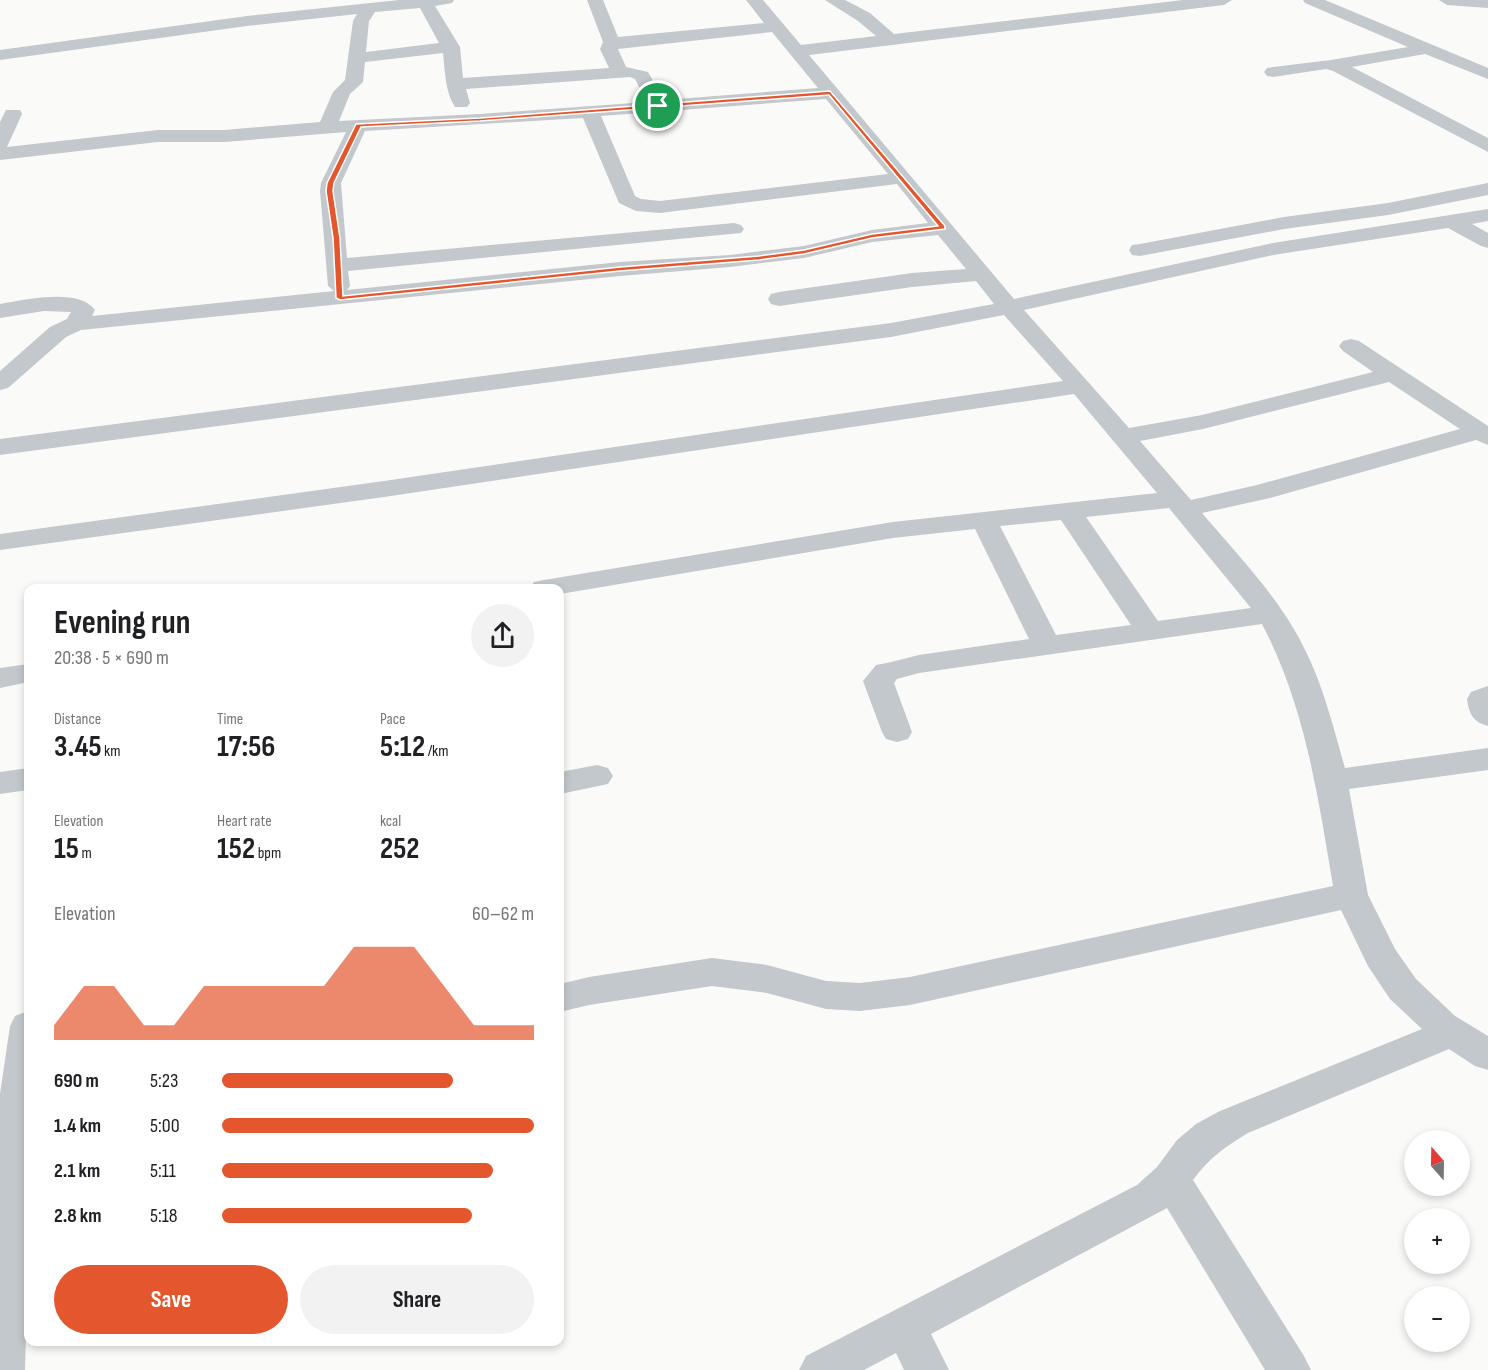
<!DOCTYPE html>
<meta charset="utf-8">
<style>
:root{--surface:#fff;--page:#f2f2f2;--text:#202124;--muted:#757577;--accent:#e4572e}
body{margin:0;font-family:"Sofia Sans Condensed",sans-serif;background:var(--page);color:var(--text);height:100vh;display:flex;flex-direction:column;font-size:22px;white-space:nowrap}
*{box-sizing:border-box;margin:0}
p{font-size:20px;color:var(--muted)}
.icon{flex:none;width:33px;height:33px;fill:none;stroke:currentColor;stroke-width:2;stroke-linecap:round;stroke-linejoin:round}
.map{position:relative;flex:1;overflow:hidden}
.side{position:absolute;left:24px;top:584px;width:540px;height:762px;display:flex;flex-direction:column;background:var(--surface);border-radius:12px;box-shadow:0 3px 9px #0003}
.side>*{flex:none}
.needle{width:39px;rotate:340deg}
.tools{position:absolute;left:1404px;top:1130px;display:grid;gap:12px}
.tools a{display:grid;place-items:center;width:66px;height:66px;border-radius:50%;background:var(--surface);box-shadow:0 3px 9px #0003;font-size:30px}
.pin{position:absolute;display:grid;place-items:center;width:51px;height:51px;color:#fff;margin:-26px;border:3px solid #fff;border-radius:50%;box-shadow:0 2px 6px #0007}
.round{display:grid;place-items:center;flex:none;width:63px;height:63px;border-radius:32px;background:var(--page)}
.headline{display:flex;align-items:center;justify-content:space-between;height:102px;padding:0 30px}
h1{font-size:33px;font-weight:700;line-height:45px}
.metrics{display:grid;grid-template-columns:repeat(3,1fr);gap:9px;height:102px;padding:6px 30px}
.metrics div{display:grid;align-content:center}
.metrics b{font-size:30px;font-weight:700}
.metrics small{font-size:16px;font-weight:400}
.metrics p{font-size:16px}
.chart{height:168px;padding:12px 30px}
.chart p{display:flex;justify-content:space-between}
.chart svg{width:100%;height:108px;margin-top:6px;fill:var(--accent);opacity:.7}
.primary-button{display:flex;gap:12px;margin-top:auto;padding:12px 30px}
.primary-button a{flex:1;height:69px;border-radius:36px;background:var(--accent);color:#fff;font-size:24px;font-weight:700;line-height:69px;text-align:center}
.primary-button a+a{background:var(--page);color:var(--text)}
ul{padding:0 30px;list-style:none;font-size:20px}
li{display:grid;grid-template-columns:96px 72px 1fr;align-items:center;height:45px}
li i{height:15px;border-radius:8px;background:var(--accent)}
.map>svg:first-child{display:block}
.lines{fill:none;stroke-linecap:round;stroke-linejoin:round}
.minor{fill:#c3c8cc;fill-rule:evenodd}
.route{fill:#e4572e;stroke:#fff;stroke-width:1.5;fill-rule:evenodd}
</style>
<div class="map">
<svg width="1488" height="1370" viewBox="0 0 1488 1370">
<rect width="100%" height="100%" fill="#fafaf8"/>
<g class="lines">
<path class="minor" d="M399,0h55l-2,3 -17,3 25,41 3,31 146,-10 -9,-19 3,-7 -16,-42h16l15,37 146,-14 -18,-23h17l38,45 75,-9 -18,-15 -33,-21h20l25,13 24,21 289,-34h49l-8,5 -415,50 205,244 259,-56 215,-34v12l-16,3 16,9v15l-7,-2 -33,-18 -175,27 -249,55 105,118 73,-13 171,-43 -30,-21 -4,-5 4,-5 8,-2 8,2 129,85v19l-12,-5 -206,58 -68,15c38,45 81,88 106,143 17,36 26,74 37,112l143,-20v22l-139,19 19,106 27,54 21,30 39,37 33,20v34l-13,-4 -26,-17 -201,84c-22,13 -40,26 -55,47l111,176 7,14h-46l-98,-162 -236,126 18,36h-45l-8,-17 -32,17h-65l7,-14 331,-171 20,-18 20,-27 19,-16 24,-13 202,-82 -32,-30 -22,-33 -27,-56 -431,95 -50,6 -34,-2 -59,-16 -55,-7 -123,19 -29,7v-28l29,-7 123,-19 55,7 59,16 34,2 50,-6 423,-91c-15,-90 -28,-180 -71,-262l-343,49 -22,6 -3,4 18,49 -4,7 -11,3 -11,-3 -4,-7 -19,-51 13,-16 11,-2 32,-8 110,-16 -54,-110 -82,9 -333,56v-6h-30l4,-6 10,-2 349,-58 264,-29 -83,-99 -690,103 -384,53v-16l384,-53 679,-100 -59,-66 -113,22 -891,118v-16l891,-116 103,-19 -18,-23 -64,6 -133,19 -8,-2 -3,-5 3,-5 8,-2 133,-19 54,-4 -28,-34 -66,7 -68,16 -74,9 -110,9 -539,54 -15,7 -58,51 -8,2v-19l50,-44 17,-8 4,-7 -27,-1 -44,7v-14c23,-4 79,-17 95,6l-3,6 242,-25 -6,-5 -8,-95 1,-8 25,-51 -122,10h-66l-158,18v-38l6,-12h14l2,4 -15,33 151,-17h66l96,-8 13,-30 12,-12 8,-59 4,-7 -110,12 -247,34v-10l247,-34zM420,8l19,35 -73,9 3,-31 6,-9zM772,32l46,56 -154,12 -16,-28 -22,-5 -8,-18zM443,53c2,18 2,39 12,54h12l3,-4 -4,-14 164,-12 5,2 12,23 -167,12 -141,7 11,-27 13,-12 2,-20zM826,99l62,75 -228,27 -19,-2 -6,-3 -34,-80zM583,118l36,85 17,8 24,2 237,-29 31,39 -56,7 -68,16 -74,9 -110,7 -273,28 3,-4 -2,-15 393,-38 3,-4 -3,-4 -7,-2 -387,35 -6,-75 24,-52zM1389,382l71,47 -203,56 -66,15 -51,-59 63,-12zM1169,508l82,100 -93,13 -72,-104zM1061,520l70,105 -75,10 -56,-109z
M1303,0h22l163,68v11l-63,-25 -73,13 136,71v14l-155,-81 -7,-2 -53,8 -6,-1 -3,-4 3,-4 6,-1 58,-7 77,-13 -103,-44z
M1439,0h49v8l-41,-3z
M1488,183v12l-100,20 -104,14 -144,27 -8,-1 -3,-5 3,-5 8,-1 144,-27 104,-14z
M28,664v18l-28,6v-20z
M1488,686v40c-15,-4 -19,-12 -21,-27l4,-7z
M597,765l11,3 5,8 -5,8 -48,10v-22z
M28,768v22l-28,4v-22z
M28,1011v250l-3,109h-25v-276l10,-68 5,-10z"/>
</g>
<path class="route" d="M830,91l115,135v3l-73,9 -68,16 -45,6 -139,11 -280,29 -4,-2 -3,-60 -7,-47 1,-8 29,-59 124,-6zM829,95l109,131 -66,8 -68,16 -45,6 -139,11 -277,29 -3,-58 -7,-47 1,-8 27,-56 119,-6z"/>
</svg>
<div class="tools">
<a><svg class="needle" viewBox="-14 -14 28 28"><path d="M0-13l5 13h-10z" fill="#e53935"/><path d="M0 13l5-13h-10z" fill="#757577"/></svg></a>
<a>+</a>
<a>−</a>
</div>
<div class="pin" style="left:658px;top:106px;background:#1e9e55"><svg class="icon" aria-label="arrive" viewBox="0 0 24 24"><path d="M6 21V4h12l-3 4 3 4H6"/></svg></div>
<section class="side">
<div class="headline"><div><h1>Evening run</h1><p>20:38 · 5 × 690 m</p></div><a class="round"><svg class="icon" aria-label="share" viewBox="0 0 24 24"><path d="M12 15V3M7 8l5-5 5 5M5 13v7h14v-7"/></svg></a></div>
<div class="metrics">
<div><p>Distance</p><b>3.45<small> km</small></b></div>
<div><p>Time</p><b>17:56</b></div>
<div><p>Pace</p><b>5:12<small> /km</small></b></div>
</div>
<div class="metrics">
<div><p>Elevation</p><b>15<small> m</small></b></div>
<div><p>Heart rate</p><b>152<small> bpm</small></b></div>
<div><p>kcal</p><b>252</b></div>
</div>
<div class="chart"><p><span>Elevation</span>60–62 m</p>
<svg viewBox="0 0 160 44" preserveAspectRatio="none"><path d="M0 44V38L10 22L20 22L30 38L40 38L50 22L60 22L70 22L80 22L90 22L100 6L110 6L120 6L130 22L140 38L150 38L160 38V44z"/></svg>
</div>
<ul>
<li><b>690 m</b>5:23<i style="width:74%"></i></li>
<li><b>1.4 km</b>5:00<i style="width:100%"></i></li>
<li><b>2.1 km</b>5:11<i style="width:87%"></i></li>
<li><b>2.8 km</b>5:18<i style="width:80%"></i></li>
</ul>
<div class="primary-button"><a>Save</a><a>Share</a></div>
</section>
</div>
